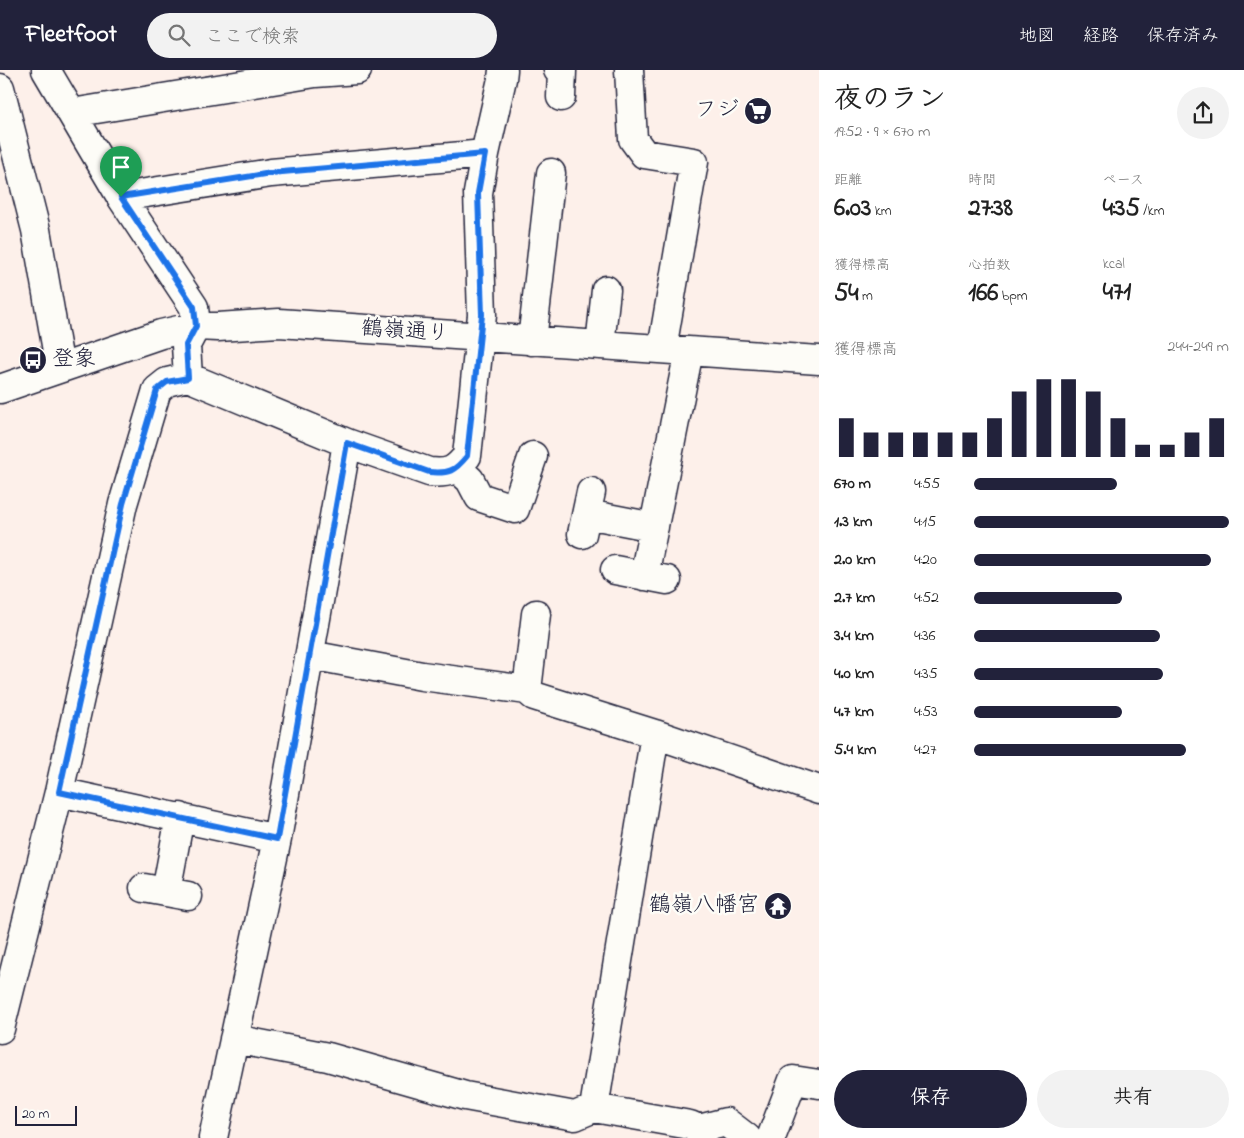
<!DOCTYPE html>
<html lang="ja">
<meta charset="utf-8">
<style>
:root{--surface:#fff;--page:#f2f2f2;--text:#222;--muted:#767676;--accent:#22223b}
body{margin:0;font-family:"Indie Flower","Klee One",sans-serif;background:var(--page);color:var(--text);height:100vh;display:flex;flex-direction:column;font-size:19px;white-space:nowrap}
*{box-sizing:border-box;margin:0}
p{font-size:16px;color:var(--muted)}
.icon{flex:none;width:28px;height:28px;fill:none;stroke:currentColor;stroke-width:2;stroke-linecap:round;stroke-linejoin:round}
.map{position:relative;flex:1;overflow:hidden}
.side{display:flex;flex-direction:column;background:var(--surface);width:425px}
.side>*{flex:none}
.scale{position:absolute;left:15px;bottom:12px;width:62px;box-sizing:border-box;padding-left:5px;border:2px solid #22223b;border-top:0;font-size:14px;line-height:18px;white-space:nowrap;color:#22223b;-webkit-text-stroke:4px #fdfcf7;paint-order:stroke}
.pin{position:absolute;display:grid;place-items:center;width:42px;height:42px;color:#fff;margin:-51px -21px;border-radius:50% 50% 50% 0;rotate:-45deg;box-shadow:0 0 5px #0007}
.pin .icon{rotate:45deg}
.round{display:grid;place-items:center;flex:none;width:52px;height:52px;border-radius:26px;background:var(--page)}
.headline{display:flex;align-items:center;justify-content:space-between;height:85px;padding:0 15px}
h1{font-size:28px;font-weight:700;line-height:38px}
.metrics{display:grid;grid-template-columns:repeat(3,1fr);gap:8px;height:85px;padding:5px 15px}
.metrics div{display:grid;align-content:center}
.metrics b{font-size:25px;font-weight:700}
.metrics small{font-size:14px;font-weight:400}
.metrics p{font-size:14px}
.chart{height:140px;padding:10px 15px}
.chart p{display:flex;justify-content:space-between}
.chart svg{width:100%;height:90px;margin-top:5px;stroke:var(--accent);stroke-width:6}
.cta{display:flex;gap:10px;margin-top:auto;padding:10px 15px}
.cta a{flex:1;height:58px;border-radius:30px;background:var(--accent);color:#fff;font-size:20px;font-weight:700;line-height:58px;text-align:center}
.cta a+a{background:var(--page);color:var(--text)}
ul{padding:0 15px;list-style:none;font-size:16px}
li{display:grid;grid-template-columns:80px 60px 1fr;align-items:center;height:38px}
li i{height:12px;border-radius:6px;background:var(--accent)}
header{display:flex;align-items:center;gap:30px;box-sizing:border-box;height:70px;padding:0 25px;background:var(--accent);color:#fff}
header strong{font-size:24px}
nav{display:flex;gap:28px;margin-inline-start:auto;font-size:18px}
.search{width:350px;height:45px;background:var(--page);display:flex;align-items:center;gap:12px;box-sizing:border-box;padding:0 18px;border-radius:28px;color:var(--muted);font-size:19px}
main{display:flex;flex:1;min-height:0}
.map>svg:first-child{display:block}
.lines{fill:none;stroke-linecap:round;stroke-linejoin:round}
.minor-casing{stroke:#22223b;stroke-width:31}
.minor{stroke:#fdfcf7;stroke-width:28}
.route-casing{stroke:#fff;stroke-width:10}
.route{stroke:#1a73e8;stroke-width:6}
.labels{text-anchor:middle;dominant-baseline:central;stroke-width:5;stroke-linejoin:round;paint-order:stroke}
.poi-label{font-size:22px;fill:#22223b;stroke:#fdfcf7;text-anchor:end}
.street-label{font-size:22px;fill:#22223b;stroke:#fdfcf7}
</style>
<header>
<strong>Fleetfoot</strong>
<div class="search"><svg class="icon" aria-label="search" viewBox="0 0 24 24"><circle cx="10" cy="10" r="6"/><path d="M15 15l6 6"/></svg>ここで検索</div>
<nav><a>地図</a><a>経路</a><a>保存済み</a></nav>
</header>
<main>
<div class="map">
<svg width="819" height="1068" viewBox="0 0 819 1068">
<rect width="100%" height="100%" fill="#fdf0ea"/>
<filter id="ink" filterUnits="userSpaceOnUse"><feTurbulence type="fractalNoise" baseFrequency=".02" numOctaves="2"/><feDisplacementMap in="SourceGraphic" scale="10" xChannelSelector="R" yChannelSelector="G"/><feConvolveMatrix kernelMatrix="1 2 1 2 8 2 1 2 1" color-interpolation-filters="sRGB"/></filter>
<g filter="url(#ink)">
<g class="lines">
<g class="minor-casing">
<path id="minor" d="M558,0l4,1 -1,26
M629,0l4,69 11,15 50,8 -32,187
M0,18l36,142 24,138
M72,43l243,-40 42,-3
M121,127l150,-24 214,-19
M532,271l19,-168
M600,275l6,-55
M188,307l159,66 82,29c20,2 26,-1 38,-16l15,-141 -4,-122 7,-39 17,-75 1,-9
M0,319l161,-55 35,-8 22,1 61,-4 540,37
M457,398l13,12 9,17 36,12 18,-53
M587,444l67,13
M582,464l9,-42
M615,500l52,10
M644,506l45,-225
M310,585l112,21 105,14 7,6 121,38 164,56
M527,620l9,-76
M59,722l218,47
M144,818l44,8
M166,822l14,-75
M0,959l59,-237 64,-288 34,-114 10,-8 21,-5 -2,-32 10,-19 -2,-19 -73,-110 -75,-127
M234,969l94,18 137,39 110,20 19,-8 96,17 9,4v9
M594,1038l61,-374
M699,1059l27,-7 21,16
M213,1068l64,-299 70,-396
M771,1068l22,-58 26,4"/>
</g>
<use href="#minor" class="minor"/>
</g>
</g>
<g class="lines" filter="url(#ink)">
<g class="route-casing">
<path id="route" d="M485,84l-7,39 4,122 -15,141c-12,15 -18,18 -38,16l-82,-29 -70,396 -218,-47 64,-288 34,-114 10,-8 21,-4 -2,-33 10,-19 -2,-19 -73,-110 150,-24z"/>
</g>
<use href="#route" class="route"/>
</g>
<defs>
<g id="supermarket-disc" transform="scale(1.4375)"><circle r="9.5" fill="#22223b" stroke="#fdfcf7"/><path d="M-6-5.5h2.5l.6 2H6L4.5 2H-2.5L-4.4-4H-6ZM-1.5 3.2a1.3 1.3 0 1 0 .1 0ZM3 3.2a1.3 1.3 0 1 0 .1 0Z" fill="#fff"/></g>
<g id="bus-disc" transform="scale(1.4375)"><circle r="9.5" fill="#22223b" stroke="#fdfcf7"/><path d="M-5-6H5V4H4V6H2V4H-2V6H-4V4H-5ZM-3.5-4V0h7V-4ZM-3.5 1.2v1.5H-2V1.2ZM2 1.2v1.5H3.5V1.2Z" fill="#fff"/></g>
<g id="temple-disc" transform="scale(1.4375)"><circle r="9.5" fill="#22223b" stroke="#fdfcf7"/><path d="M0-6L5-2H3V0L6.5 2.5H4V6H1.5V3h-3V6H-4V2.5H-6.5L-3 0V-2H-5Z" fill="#fff"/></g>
</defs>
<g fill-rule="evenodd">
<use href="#supermarket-disc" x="758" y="41"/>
<use href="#bus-disc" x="33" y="290"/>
<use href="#temple-disc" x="778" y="836"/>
</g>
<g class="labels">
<g class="poi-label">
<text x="739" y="41">フジ</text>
<text x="52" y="290" text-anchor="start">登象</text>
<text x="759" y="836">鶴嶺八幡宮</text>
</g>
<g class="street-label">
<text transform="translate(405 262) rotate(4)">鶴嶺通り</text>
</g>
</g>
</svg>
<div class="scale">20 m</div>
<div class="pin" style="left:121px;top:127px;background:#1e9e55"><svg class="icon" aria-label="arrive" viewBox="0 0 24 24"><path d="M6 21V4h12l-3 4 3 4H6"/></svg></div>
</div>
<section class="side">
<div class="headline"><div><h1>夜のラン</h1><p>19:52 · 9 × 670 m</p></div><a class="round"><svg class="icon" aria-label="share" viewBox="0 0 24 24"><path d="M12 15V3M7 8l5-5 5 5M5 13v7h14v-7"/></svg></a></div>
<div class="metrics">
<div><p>距離</p><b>6.03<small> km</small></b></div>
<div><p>時間</p><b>27:38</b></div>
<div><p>ペース</p><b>4:35<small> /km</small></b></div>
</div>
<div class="metrics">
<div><p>獲得標高</p><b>54<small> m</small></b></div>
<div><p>心拍数</p><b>166<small> bpm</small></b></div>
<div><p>kcal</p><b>471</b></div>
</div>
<div class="chart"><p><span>獲得標高</span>244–249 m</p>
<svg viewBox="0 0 160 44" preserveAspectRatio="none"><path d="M5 44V25M15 44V32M25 44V32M35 44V32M45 44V32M55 44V32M65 44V25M75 44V12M85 44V6M95 44V6M105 44V12M115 44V25M125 44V38M135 44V38M145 44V32M155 44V25"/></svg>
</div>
<ul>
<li><b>670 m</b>4:55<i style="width:56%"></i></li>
<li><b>1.3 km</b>4:15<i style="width:100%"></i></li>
<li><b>2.0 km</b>4:20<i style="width:93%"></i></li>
<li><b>2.7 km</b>4:52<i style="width:58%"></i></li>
<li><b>3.4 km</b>4:36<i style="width:73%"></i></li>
<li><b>4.0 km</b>4:35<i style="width:74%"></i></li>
<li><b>4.7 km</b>4:53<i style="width:58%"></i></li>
<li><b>5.4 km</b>4:27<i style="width:83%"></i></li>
</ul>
<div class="cta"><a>保存</a><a>共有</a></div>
</section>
</main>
